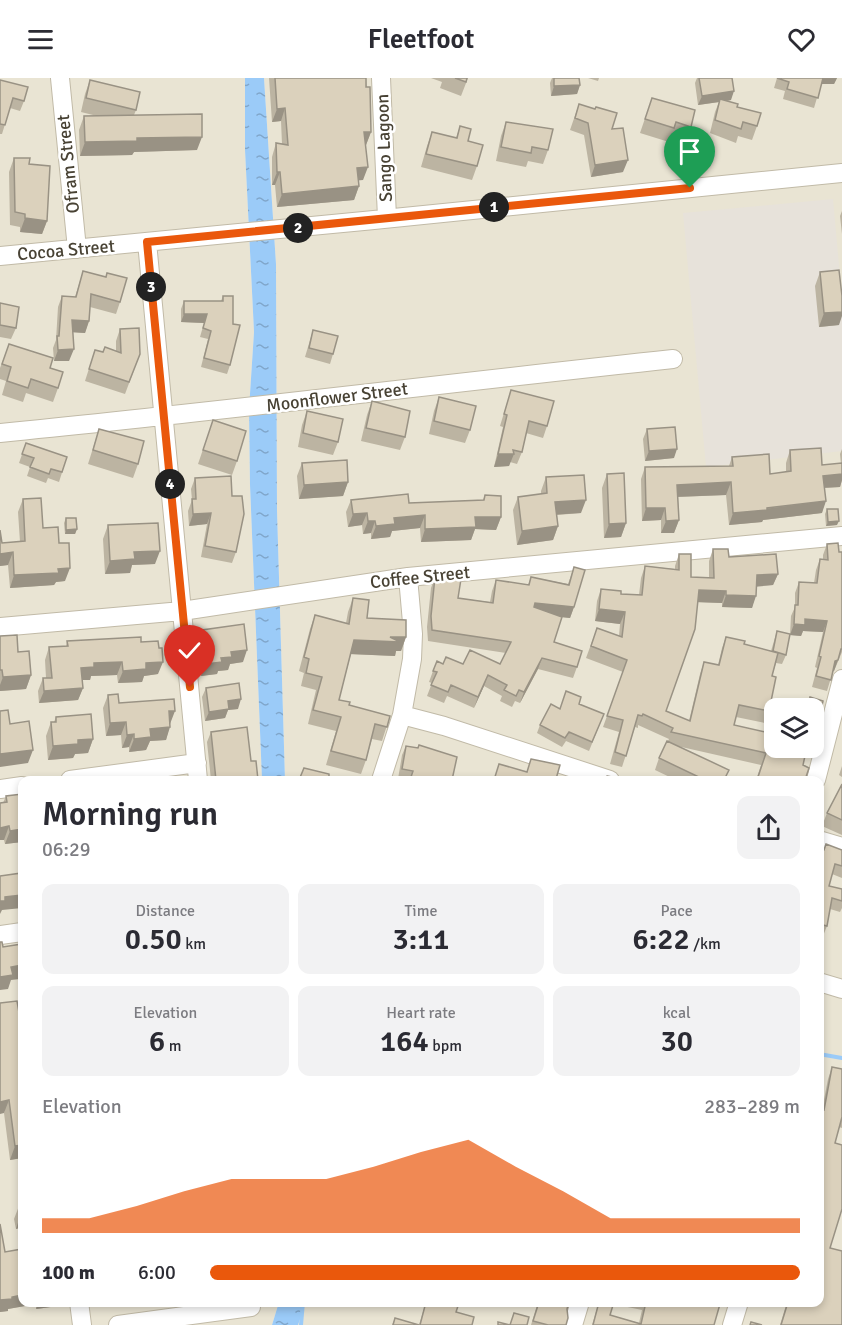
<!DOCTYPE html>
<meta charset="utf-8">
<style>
:root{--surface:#fff;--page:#f2f2f3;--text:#2b2b33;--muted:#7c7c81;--accent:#ea580c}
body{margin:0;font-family:Signika,sans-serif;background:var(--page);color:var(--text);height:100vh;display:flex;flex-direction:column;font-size:22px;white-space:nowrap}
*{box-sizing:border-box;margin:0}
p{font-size:20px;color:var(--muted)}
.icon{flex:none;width:33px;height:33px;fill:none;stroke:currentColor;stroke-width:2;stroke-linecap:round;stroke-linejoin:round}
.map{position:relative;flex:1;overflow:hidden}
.sheet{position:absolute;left:18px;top:698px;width:806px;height:531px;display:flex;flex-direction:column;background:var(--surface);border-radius:12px;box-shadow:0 3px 9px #0003}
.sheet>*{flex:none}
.tools{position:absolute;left:764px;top:620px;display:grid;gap:12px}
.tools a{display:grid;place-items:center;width:60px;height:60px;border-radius:12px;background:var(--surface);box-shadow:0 3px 9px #0003;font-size:30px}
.pin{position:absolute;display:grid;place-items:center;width:51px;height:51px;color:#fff;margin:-62px -26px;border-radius:50% 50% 50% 0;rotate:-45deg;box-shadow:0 0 6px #0007}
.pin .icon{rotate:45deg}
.km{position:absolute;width:30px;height:30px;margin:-15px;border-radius:50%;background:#222;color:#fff;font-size:16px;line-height:30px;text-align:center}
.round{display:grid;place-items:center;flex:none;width:63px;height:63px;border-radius:12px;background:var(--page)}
.summary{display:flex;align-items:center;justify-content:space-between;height:102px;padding:0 24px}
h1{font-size:33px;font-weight:600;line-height:45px}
.stats{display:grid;grid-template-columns:repeat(3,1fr);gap:9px;height:102px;padding:6px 24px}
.stats div{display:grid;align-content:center;border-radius:12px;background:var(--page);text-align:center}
.stats b{font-size:30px;font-weight:600}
.stats small{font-size:16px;font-weight:400}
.stats p{font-size:16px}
.chart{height:168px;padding:12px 24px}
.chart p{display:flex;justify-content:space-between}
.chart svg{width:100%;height:108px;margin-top:6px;fill:var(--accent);opacity:.7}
ul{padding:0 24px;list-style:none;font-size:20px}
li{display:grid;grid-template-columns:96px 72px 1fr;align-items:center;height:45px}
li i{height:15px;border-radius:8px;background:var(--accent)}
header{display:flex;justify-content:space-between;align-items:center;height:78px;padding:0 24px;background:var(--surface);font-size:27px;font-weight:600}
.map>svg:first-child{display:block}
.residential{fill:#e9e4d3;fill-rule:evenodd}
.industrial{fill:#e7e2da}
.water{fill:url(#water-ripples)}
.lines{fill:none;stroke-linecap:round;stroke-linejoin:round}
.stream{stroke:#9bcbf8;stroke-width:4}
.minor-casing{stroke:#c1baa7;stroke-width:20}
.minor{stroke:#fff;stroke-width:18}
.wall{fill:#bcb4a2;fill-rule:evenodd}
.shaded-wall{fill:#999284}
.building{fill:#dbd1bc;stroke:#999284;stroke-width:1.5}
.route-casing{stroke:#fff;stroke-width:12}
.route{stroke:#ea580c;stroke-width:8}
.labels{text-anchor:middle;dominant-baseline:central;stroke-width:5;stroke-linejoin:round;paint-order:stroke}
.street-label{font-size:18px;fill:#484234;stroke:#fff}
</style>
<header><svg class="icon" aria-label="menu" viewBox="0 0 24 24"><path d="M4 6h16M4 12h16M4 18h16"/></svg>Fleetfoot<svg class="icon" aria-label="heart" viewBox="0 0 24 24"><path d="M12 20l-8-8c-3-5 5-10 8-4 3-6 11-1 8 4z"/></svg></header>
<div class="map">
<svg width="842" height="1247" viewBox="0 0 842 1247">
<defs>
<pattern id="water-ripples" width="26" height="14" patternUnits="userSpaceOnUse" patternTransform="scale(1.5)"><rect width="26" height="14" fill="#9bcbf8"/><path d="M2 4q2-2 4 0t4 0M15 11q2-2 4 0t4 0" fill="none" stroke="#80a6ca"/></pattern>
</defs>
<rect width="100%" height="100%" fill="#f5f1e5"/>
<path class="residential" d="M0,0h245v72l9,182 -5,77 1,76 12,295h-240v522h257l-7,23h-272z
M264,0h578v1247h-544l8,-23h513v-522h-534l-8,-270 -1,-246zM774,630h39v39h-39z"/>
<path class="industrial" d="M833,121l9,99v153l-136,16 -23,-254z"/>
<path class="water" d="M245,0h19l12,186 1,246 8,270h-23l-12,-295 -1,-76 5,-77 -9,-182z
M279,1224h27l-8,23h-26z"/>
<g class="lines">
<path class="stream" d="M819,976l23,4
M301,1247l2,-23"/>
<g class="minor-casing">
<path id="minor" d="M60,0l17,171
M381,0l6,140
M147,164l51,538
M0,178c281,-26 561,-55 842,-83
M0,355c225,-22 448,-50 673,-74
M0,549l182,-16 226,-34 434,-41
M402,637l10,-56 1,-25 -5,-57
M70,702l127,-17
M381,702l21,-65 42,11 166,54
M816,702l26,-101
M0,711l22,-3
M819,762l23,7
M0,857l22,-3
M819,904l23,7
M79,1224l3,23
M118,1247l133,-18 -1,-5
M573,1247l7,-23
M732,1247l7,-23"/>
</g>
<use href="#minor" class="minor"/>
</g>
<path class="wall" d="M269,0h97l5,54 -5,13 -3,35h-5l1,6 -5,14 -77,7 -2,-22h-3v-28l4,-14 6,1 -1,-23 -9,1z
M431,0h37l-7,18 -21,-8 2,-6z
M552,0h27l1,7 -3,9 -26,2 -1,-13z
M588,0h11l-1,3z
M697,0h35l-1,22 -4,1 10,6 20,19 -5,14 -14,-4 -2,7 -26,-10 5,-21 4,-10 -21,3 -3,-22z
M777,0h60l-3,6h-13l-7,24 -31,-9 2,-8 -11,-3z
M0,2l24,21 -4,10 -10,-3 -8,26h-2z
M90,2l46,30 -2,5 63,35 -63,2 -2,3 -52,1 -1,-26 5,-14h13l-16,-4 4,-18z
M652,20l39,29 -5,13 -15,-4 -2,6 -29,-9z
M579,26l33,25 11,43 -32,5 -7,-42 -14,-5z
M506,44l42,28 -5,14 -15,-3 -2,6 -30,-6 5,-25z
M460,48l8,15 9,25 -5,14 -51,-13 6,-21 5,-14 24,6z
M14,80l15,6 18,57 -5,13 -22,-2v-5l-10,-2 -1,-53z
M842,133v23l-2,-18z
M83,193l23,6 1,-4 13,29 -4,12 -26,-7 -1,14 -4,12 -12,-1 -4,29h-15l-1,-13 3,-8 2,-33 4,-11 13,1z
M820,194l19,53 -20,2 -4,-41z
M223,218l7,69 -3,9 -26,-7 7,-28 -8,-2 4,-14 -23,-1v-13l3,-8h37z
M0,225l16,25 -5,11 -11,-2z
M120,251l20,25 -15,40 -40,-13 10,-31 8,2 13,-1v-10z
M313,252l20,24 -3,10 -25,-7z
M9,266l41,24 8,20 -5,14 -27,-9 -3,9 -21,-7 4,-14 -6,-2v-11z
M511,312l36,36 -4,12 -17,-5 -4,19 -5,12 -7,-2 -1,4 -15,1 9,-40 -3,-1z
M439,319l31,33 -5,13 -36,-9 5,-23z
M372,323l33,36 -5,13 -39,-9 6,-26z
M307,333l31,31 -5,13 -35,-8 4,-22z
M213,342l24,41 -5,14 -34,-11z
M99,351l39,35 -5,14 -45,-14z
M647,351l27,29 -29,3 -2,-22z
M26,365l41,14 -8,25 -11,-4 -2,5 -19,-7 3,-9 -11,-4z
M842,371v31l-2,7 -15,1 -3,25 -59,7 -1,2 -33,3 -3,-30 -48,2 1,23 -5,13h-13v-13l-19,1 -1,-42 4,-12 84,-1 3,-9 38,17 16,-2v-9l4,-13 32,15 19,-1 -1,-10z
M302,385l46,19 -5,14 -44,3 -2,-23z
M607,396l19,49 -5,14 -17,1 -2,-50z
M546,399l35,36 -24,2 1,11 -5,14 -36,5 -4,-35 5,-13 23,-3v-3z
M195,400l41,74 -4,11 -31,-6 6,-33 -18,2 -1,-15 4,-11 -1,-11z
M485,417l16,22 -5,13 -21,-1 -4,11 -50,2 -1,-14 -28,3 -2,6 -19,2v-6l-8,1 -1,-9 -14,2 -2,-15 5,-12 58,3 74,-3z
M23,421l20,29 16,15 6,38 -9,1 -2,3 -44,3 -2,-23 -8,1v-36l2,13 18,-1 -2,-30z
M827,431l10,16 -11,1 -1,-12z
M66,440l11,11 -2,5h-10l-1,-11z
M108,447l47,39 -23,1 -2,8 -25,1 -2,-35z
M827,466l12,8h3v100l-8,19h-1l-6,20 -15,-4 5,-19 -2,-1 8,-35 -20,-1 -2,5 -11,-1 1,-19 4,-9v-14l4,-11 15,1 2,-13 4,-11h3v-4z
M713,471l16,8 49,17 -5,11 -16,1 -5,22 -30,-1v-4l-25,-1 -31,109 23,10 11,-47 4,-12 14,3 4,-17 4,-11 18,7 27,7 6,-20 9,24 -4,9 -6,-1 -4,13 -3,35 -4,12 -29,-6 -2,8 69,40 2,15h-49l5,-15 -84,-19 49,32 7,2h-57l-21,-10 4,-12 10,-19 -31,-14v3l-3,-1 -13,40 -12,-3 9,-32 -16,-5 20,-55 -37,-14 11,-30 22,8 1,-12 -25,-3 2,-20 4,-12 20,5 18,1 2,-17 4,-12 30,3v-3l4,-12 12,23 18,1v-17z
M574,489v40l-4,11 -8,-1 -8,25 23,25 -4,11 -35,-9 -18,34 -5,-2 -3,6 -12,-6 2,-5 -18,-10 -10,22 -27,-12 -3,7 -17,-7 5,-13 -3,-1 4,-11 10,-7h57l6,-11 -78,-12 -1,-14 4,-39 4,-11 23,21 32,4 2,-11 4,-11 32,5 3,-8 37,7z
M353,520l14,20 39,19 -5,14h-5l-1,5 -44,-2 -12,46 10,5 41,11 -8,25 -10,-2 -6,21 -5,14 -35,-9 10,-34 -28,-7 8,-34 -15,-4 3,-13 -5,-2 11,-42 5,-14 31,8 2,-11z
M202,552l41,32 -13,2 -2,6 -10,1 -1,3 -16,2 -4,-34z
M0,558l18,16 13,23 -5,14 -26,2z
M67,563l74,1 17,32 -14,2 -2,6 -24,1 -1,-8 -26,1 -1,4h-8l1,8 -5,12 -39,3 -1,-12 5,-13h3l-1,-18 4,-13 17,-1z
M206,610l32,21 -10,1 -3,8 -20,3 -3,-24z
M108,617l11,8 51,21 -4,16 -16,1 -4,9 -17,2v-5l-7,1 -1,-13 -15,1 -3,-28z
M810,619l9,21 -3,9h-3v-19h-23l3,-8 16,2z
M579,626l25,10 -15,37 -23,-10 -4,6 -25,-14 3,-8 20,-16z
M56,639l37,22 -5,14 -13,1 -2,4 -25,2 -2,-24 5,-14h3z
M211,654l47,48h-47l-4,-38z
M406,668l46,34h-47l-7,-1 4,-24z
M842,688v11l-3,-2z
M842,706v51l-20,-9 5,-13z
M6,718l16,46 -17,2 -1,-4h-4v-37h3z
M819,772h23v28l-10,-4 -3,12 13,3v19l-2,4 -10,-3 -3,17 -4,10 -4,-1z
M20,940h2v140l-12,2 -6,-47z
M832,989l10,2v59l-3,-1 -4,16 -5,105 12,77h-62l7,-23h32l3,-192 6,-31z
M22,1127v97h44l-1,3 -29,4v-5l-28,5v2l-8,1v-88l5,28 17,-3 -3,-21 -3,1 -2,-10 5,-13z
M426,1224h18l28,23h-80l3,-7 24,7z
M538,1224h31l-2,7 -1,16h-35z
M599,1224h115v23h-122zM613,1226l29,6 -3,13 -29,-8z"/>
<path class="shaded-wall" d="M823,0h14l-3,6h-13z
M580,7l-3,9 -26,2 3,-10z
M734,13l-3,9 -12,2 1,-3 -1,3 -21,3 4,-9z
M285,30l-4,13 -9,1 5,-13z
M364,54h7l-5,13 -7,1z
M202,59l-5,13 -63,2 -2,3 -52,1 5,-14 52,-4z
M628,82l-5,12 -32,5 4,-12z
M368,89l-5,13 -11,1 5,-13z
M277,94h3l-5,13h-3z
M359,108l-5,14 -77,7 5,-13z
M25,140l22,3 -5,13 -22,-2z
M842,234v4l-3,9 -20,2 5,-14z
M184,236h23l-3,9 -23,-1z
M72,242l17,1 -4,12 -17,-1z
M74,271l-5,12h-15l4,-11z
M677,371l-3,9 -29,3 4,-10z
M498,376h16l-5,12 -15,1z
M842,396v6l-2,7 -21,1 4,-12z
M348,404l-5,14 -44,3 5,-14z
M731,404l-5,13 -53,2 4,-12z
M586,422l-5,13 -31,2 5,-13z
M826,423l-4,12 -59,7 -1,2 -33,3 4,-12z
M646,430h19l-4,12 -19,1z
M211,435l-4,11 -18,2 4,-12z
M367,435l-5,12 -14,2 5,-13z
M425,437l-5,13 -28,3 -2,6 -19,2 5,-13 18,-8z
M475,439h26l-5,13 -21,-1 -4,11 -50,2 4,-13z
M679,442l-5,13h-13l5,-12z
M368,443h7l-4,12 -8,1z
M839,443l-2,4 -11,1 2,-4z
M626,445l-5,14 -17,1 5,-14z
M558,448l-5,14 -36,5 5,-14z
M77,451l-2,5h-10l1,-4z
M160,473l-5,13 -23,1 -2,8 -25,1 5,-13 24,-9z
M13,474l-5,13 -8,1v-12z
M70,490l-5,13 -9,1 -2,3 -44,3 4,-13 44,-6z
M778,496l-5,11 -20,2 4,-12z
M699,512l27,1 -4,12 -28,-1z
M726,517l30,1 -4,12 -30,-1z
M535,525l39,4 -4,11 -39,-4z
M599,531l26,3 -5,12 -25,-3z
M805,541l22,2 -4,11 -20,-1 -2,5 -11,-1 4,-11z
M390,559h16l-5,14h-5l-1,5 -46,-2 5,-14z
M247,572l-4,12 -13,2 -2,6 -10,1 -1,3 -16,2 5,-12 15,-6 10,-6z
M542,580l-4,11 -18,34 4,-11z
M838,582l-4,11 -3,1 4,-11z
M122,584l-5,13 -26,1 -1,4h-14l5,-12 13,-5z
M163,584l-5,12 -14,2 -2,6 -24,1 5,-12 23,-8z
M31,597l-5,14 -26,2v-6l3,-8z
M488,597l-4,11 -10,22 4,-11z
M83,610l-5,12 -39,3 5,-12z
M241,621l-3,10 -10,1 -3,8 -20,3 4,-9 19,-11z
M169,633h6l-5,13z
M126,644l-5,13 -15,1 4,-13z
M170,649l-4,13 -16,1 -4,9 -17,2 5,-13 16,-10z
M134,656l-5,13 -7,1 5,-13z
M93,661l-5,14 -13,1 -2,4 -25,2 5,-14 25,-6z
M33,672l-5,13 -28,4v-13z
M9,748l-5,14h-4v-12z
M22,751v13l-17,2 5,-13z
M22,817v13l-20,2 -2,4v-13l5,-4z
M22,887v7l-2,7 -9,1 -3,9 -8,1v-13l11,-10z
M9,1022l-5,13 -4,1v-12z
M22,1067v13l-12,2 5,-14z
M20,1138h2v1l-3,11 -3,1z
M22,1217v7h14v2l-28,5v2l-8,1v-12z
M39,1224h27l-1,3 -29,4z
M107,1224h21l-23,4z"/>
<path class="building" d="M275,0h91v9h4l1,45h-7l4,35 -11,1 2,18 -77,8 -2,-22h-3l-1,-29 12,2 -3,-37 -8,1z
M455,0h12l-1,4z
M554,0h25l1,7 -26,1z
M699,0h33l2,13 -32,5z
M777,0h46l-5,20 -31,-9 2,-7z
M0,2l28,7 -4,14 -11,-3 -8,27 -5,-1z
M90,2l50,12 -4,18 -50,-12z
M652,20l43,12 -4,17 -15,-5 -2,6 -29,-9z
M720,21l18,5 -1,3 24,6 -4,13 -14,-4 -2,7 -26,-9z
M579,26l16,5 1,-2 21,6 -5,16 11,-1 5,32 -33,5 -7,-42 -13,-5z
M202,36v23l-65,1v3l-52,1 -1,-26z
M506,44l47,7 -5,21 -16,-3 -1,6 -30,-6z
M460,48l11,3 -3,12 15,4 -6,21 -51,-12 6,-22 25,6z
M14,80h16l-1,6 21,2 -3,55 -22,-3v-4l-10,-2z
M839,192l3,26v16l-18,1 -4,-41z
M83,193l23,6 1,-4 20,5 -7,24 -29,-8 -2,27 -17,-1 2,29 -16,1 -1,-14h2l3,-40 14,1z
M223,218h10v28l7,1 -10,40 -26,-7 7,-27 -8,-3 4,-14h-23v-13h39z
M0,225l19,4 -3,21 -16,-3z
M139,250l1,26 -11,28 -40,-13 6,-19 8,2 2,-5 16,6 -1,-24z
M313,252l25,6 -5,18 -24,-6z
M9,266l44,14 -3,10 13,4 -5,16 -27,-9 -3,9 -21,-7 4,-14 -9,-3z
M511,312l43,11 -7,25 -18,-5 -7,31 -9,-2 1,4h-16l9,-39 -3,-1z
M439,319l37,9 -6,24 -36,-9z
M372,323l38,10 -5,26 -39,-9z
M307,333l36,8 -5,23 -35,-9z
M213,342l33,11 -9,30 -34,-11z
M675,349l2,22 -28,2 -2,-22z
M99,351l45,12 -6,23 -45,-14z
M26,365l41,14 -5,15 -11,-3 -2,5 -19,-7 4,-9 -12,-4z
M821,370l1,17 20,-2v11l-19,2 3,25 -59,7v2l-34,3 -2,-31 -54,3 2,35 -13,1 -1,-13h-19l-1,-41 88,-1 -1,-9 37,-3 1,20 21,-3 -1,-21z
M347,382l1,22 -44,3 -2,-22z
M624,395l2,50 -17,1 -2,-50z
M584,397l2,25 -31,2 3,24 -36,5 -4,-34 29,-4 -1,-16z
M231,398l1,20h10l2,18 -8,38 -31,-6 6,-33 -18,1 -1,-15h4l-1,-21z
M408,416l1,9 75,-3 1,-5 16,1v21h-26l1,10 -51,2v-14l-31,3 1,6 -19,2 -1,-5h-7l-1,-8 -14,1 -2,-14z
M41,420l2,30 15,-1 1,16h10l1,25 -12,1 1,4 -45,2 -1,-23 -13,2v-24l2,13 23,-2 -2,-42z
M827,431h11l1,12 -11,1z
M66,440h10l1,11 -11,1z
M158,445l2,28 -26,1 1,7 -25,2 -2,-36z
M838,465l1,9h3v97h-1l-3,11 -3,1 -4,19 -15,-4 5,-19 -2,-1 8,-35 -22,-2v6l-11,-1 1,-19h3l1,-23 18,1 3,-24 8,1 -1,-16z
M713,471h15l1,8 47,-3 2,20 -21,1 -1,21 -30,-1v-4l-27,-1 -4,39 -29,82 24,10 14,-59 15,3 7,-28 19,4 -1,3 34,9 -6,23 4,1 -7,34 -30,-6 -5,20 40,9v13h33l-4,18 6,3 -4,12h-48l9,-27 -95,-21 2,-4 -30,-14 -1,2 -4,-1 -12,41 -11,-4 8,-32 -16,-4 20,-56 -36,-14 6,-18 25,9 3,-25 -26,-3 2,-20 20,2v3l21,1 3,-29 34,4v-16h12v23l23,1z
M574,489l11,3 -11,37 -39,-4 -1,4 28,10 -8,25 28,9 -5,16 -35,-9 -18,34 -5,-2 -3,6 -12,-6 3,-5 -19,-10 -10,22 -27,-12 -3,7 -17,-7 6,-13 -4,-1 4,-10 6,3 3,-7 17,7 7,-14 30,14 11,-22 -79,-12 -1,-14 4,-39 26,2 -3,19 35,5 3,-23 33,5 2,-8 38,8z
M353,520l16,2 -2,18 39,2v17h-16l10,5 -46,-2 -15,60 11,2 -1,3 41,11 -3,11 -12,-3 -9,36 -35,-9 10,-34 -28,-7 9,-33 -16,-4 3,-14 -5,-2 11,-42 34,9z
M244,546l3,26 -16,2 1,5 -11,1 1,4 -16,2 -4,-34z
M777,553l13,3 -4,21 -13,-4z
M17,557l1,17 11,-1 2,24 -28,2 -1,-7h-2v-34z
M141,559v5l17,-1 1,7h3l1,14 -17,1v6l-23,2 -1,-9 -28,1v4l-13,1 2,20 -39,3 -1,-13h9l-3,-31 19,-1 -1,-5z
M239,605l2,16 -13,2 1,8 -20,3 -3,-24z
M566,613l15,6 -2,7 25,10 -12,28 -23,-10 -4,6 -25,-13 11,-21 9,5z
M118,616l1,9 55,-4 1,12h-6l1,16 -20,2 1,8 -17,2v-5l-7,1 -1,-13 -16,1 -2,-28z
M810,619l13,4 -4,17 -6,-1v-9h-23l3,-8 16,2z
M8,632l2,14 19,-3 4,29 -33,4v-43z
M91,636l2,25 -15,1v4l-25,2 -2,-24h5v-5z
M247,649l4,34h5l2,19h-42l-5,-48z
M667,663l62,29 -4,8 8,2h-28l-46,-22z
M419,667l38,12 -5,23h-28l-13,-3 2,-6 -11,-2 4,-23 12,2z
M531,681l29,6 -4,14 5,1h-67l5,-16 28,8z
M304,690l25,6v6h-30z
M607,698l15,3 -1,1h-16z
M842,706v36l-15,-7z
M22,716v35l-12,2 -1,-5 -9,2v-25l7,-1 -1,-6z
M826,766l16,6v16l-7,-2 -6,22 13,3v12l-10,-3 -5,28 -8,-2v-74h5z
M22,791v26l-17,2v4h-5v-25l21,-3v-3z
M0,864h2l1,5 19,-3v21l-11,2 2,8 -13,2z
M17,923l3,17h2v127l-7,1 -6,-46 -9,2v-99z
M832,989l10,2v48l-7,26 7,2v64l-12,39 12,3v74h-61l7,-23h31v-193l5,1z
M22,1127v11h-2l-1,-10z
M0,1146l5,28 17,-3v46l-10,2v2l-12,1z
M426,1224h18l14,4 -2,6 18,5 -2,8h-52z
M539,1224h30l-2,7 1,9 -2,7h-18l-15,-4z
M599,1224h15l-4,13 31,9 5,-22h68l6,2 -6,21h-121z
M514,1235l15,4 -2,8h-17z
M395,1240l24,7h-26z
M498,1244l12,3h-12z
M751,1244l11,3h-12z"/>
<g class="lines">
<g class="route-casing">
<path id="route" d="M190,609l-43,-445 543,-54"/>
</g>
<use href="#route" class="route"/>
</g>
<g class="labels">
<g class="street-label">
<text transform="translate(384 70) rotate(-92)">Sango Lagoon</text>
<text transform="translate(68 86) rotate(-96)">Ofram Street</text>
<text transform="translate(66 172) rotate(-5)">Cocoa Street</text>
<text transform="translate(337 319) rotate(-7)">Moonflower Street</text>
<text transform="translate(420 499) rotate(-6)">Coffee Street</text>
</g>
</g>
</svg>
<div class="tools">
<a><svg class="icon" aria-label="layers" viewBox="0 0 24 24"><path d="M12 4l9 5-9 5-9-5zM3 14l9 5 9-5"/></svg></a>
</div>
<div class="pin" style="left:690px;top:110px;background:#1e9e55"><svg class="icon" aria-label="arrive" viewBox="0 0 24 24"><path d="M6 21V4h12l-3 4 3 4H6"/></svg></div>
<div class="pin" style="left:190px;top:609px;background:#d93025"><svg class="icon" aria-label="check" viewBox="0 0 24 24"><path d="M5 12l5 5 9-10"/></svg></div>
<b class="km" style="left:494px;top:129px">1</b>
<b class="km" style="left:298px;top:150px">2</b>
<b class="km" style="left:151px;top:209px">3</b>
<b class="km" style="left:170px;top:406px">4</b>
<section class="sheet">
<div class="summary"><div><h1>Morning run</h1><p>06:29</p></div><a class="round"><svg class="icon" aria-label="share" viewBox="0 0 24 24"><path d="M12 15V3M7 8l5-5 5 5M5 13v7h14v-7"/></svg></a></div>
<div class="stats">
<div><p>Distance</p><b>0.50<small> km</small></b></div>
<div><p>Time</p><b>3:11</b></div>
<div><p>Pace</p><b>6:22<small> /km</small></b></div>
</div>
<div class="stats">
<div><p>Elevation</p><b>6<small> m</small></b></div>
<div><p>Heart rate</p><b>164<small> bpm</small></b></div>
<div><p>kcal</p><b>30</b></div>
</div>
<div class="chart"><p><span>Elevation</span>283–289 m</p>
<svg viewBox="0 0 160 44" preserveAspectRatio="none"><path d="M0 44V38L10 38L20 33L30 27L40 22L50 22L60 22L70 17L80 11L90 6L100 17L110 27L120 38L130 38L140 38L150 38L160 38V44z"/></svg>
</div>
<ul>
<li><b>100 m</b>6:00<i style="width:100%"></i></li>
</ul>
</section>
</div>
